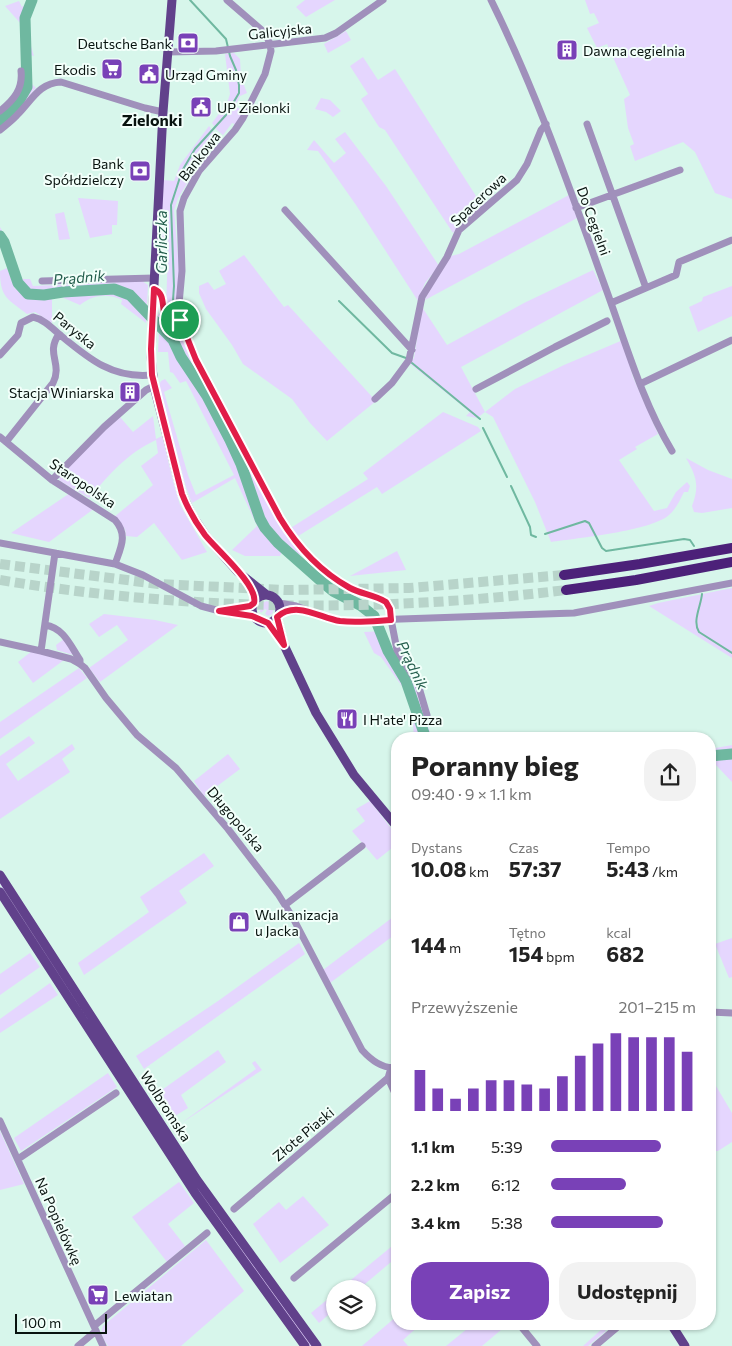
<!DOCTYPE html>
<html lang="pl">
<meta charset="utf-8">
<style>
:root{--surface:#fff;--page:#f2f2f2;--text:#222;--muted:#767676;--accent:#7941b7}
body{margin:0;font-family:Commissioner,sans-serif;background:var(--page);color:var(--text);height:100vh;display:flex;flex-direction:column;font-size:19px;white-space:nowrap}
*{box-sizing:border-box;margin:0}
p{font-size:16px;color:var(--muted)}
.icon{flex:none;width:28px;height:28px;fill:none;stroke:currentColor;stroke-width:2;stroke-linecap:round;stroke-linejoin:round}
.map{position:relative;flex:1;overflow:hidden}
.panel{position:absolute;left:391px;top:732px;width:325px;height:598px;display:flex;flex-direction:column;background:var(--surface);border-radius:20px;box-shadow:0 1px 4px #0004}
.panel>*{flex:none}
.controls{position:absolute;left:326px;top:1280px;display:grid;gap:10px}
.controls a{display:grid;place-items:center;width:50px;height:50px;border-radius:50%;background:var(--surface);box-shadow:0 1px 4px #0004;font-size:25px}
.scale{position:absolute;left:15px;bottom:12px;width:92px;box-sizing:border-box;padding-left:5px;border:2px solid #08130f;border-top:0;font-size:14px;line-height:18px;white-space:nowrap;color:#08130f;-webkit-text-stroke:4px #f2fffa;paint-order:stroke}
.pin{position:absolute;display:grid;place-items:center;width:42px;height:42px;color:#fff;margin:-21px;border:2px solid #fff;border-radius:50%;box-shadow:0 1px 5px #0007}
.round{display:grid;place-items:center;flex:none;width:52px;height:52px;border-radius:20px;background:var(--page)}
.head{display:flex;align-items:center;justify-content:space-between;height:85px;padding:0 20px}
h1{font-size:28px;font-weight:700;line-height:38px}
.stats{display:grid;grid-template-columns:repeat(3,1fr);gap:8px;height:85px;padding:5px 20px}
.stats div{display:grid;align-content:center}
.stats b{font-size:21px;font-weight:700}
.stats small{font-size:14px;font-weight:400}
.stats p{font-size:14px}
.chart{height:140px;padding:10px 20px}
.chart p{display:flex;justify-content:space-between}
.chart svg{width:100%;height:90px;margin-top:5px;stroke:var(--accent);stroke-width:6}
.primary-button{display:flex;gap:10px;margin-top:auto;padding:10px 20px}
.primary-button a{flex:1;height:58px;border-radius:20px;background:var(--accent);color:#fff;font-size:20px;font-weight:700;line-height:58px;text-align:center}
.primary-button a+a{background:var(--page);color:var(--text)}
ul{padding:0 20px;list-style:none;font-size:16px}
li{display:grid;grid-template-columns:80px 60px 1fr;align-items:center;height:38px}
li i{height:12px;border-radius:6px;background:var(--accent)}
.map>svg:first-child{display:block}
.green{fill:#e5d6fe}
.lines{fill:none;stroke-linecap:round;stroke-linejoin:round}
.stream{stroke:#6fb8a0;stroke-width:2}
.river{stroke:#6fb8a0;stroke-width:11}
.highway-tunnel{stroke:#b8d4ca;stroke-width:10;stroke-dasharray:10 5;stroke-linecap:butt}
.minor{stroke:#a090bb;stroke-width:7}
.major{stroke:#61418b;stroke-width:9}
.highway{stroke:#4c2179;stroke-width:10}
.route-casing{stroke:#fff;stroke-width:10}
.route{stroke:#e11d48;stroke-width:6}
.labels{text-anchor:middle;dominant-baseline:central;stroke-width:4;stroke-linejoin:round;paint-order:stroke}
.street-label{font-size:14px;fill:#08130f;stroke:#f2fffa}
.poi-label{font-size:14px;fill:#08130f;stroke:#f2fffa;text-anchor:start}
.water-label{font-size:15px;font-style:italic;fill:#255f4e;stroke:#f2fffa}
.quarter-label{font-size:16px;font-weight:bold;fill:#08130f;stroke:#f2fffa}
</style>
<div class="map">
<svg width="732" height="1346" viewBox="0 0 732 1346">
<rect width="100%" height="100%" fill="#d7f6eb"/>
<path class="green" d="M30,0h5l-4,16h-2l1,27 4,13 -11,-3 -2,-29 -16,-18 14,-5 3,6z
M305,0h30l-29,17 -10,-10z
M585,0h147v199l-17,-6 -20,-41 -12,-10 -48,19 -5,-15 4,-2 -6,-16 -4,-29 6,-4 -23,-51 -10,4 -10,-20 12,-5 -5,-10 -4,1z
M346,31l5,9 -23,13 -4,-9z
M234,53l6,6 1,19 6,15 -7,3 -5,10 9,5 -7,14 -5,-2 -9,12 -6,-5 -5,-7 15,-20 3,-9 -5,-40z
M24,56l5,3v22l7,7 -20,23 -6,-5 13,-24z
M363,57l15,23 17,-11 88,138 -25,20 -5,6 -68,-103 -6,-3 -18,-28 7,-5 -18,-28z
M321,98l9,2 11,11 -8,6 -7,-5 -11,-3z
M8,109l5,5 -13,12v-10z
M209,126l5,7 -22,28 6,5 -20,32 -4,12 5,60 -3,44h-7l-3,-6 2,-58 -6,-1 -2,-13 3,-56 11,1 6,-16z
M345,132l41,54 53,80 -14,17 -7,18 -62,-96 -38,-54 -11,-1 7,-10 20,23 12,-10 -11,-14z
M569,195l8,23 -152,82 6,-15 20,-29 8,-2z
M78,198l40,3 -1,24h-5v9l-22,4z
M64,212l6,27 -11,1 -4,-26z
M0,227l12,22 8,30h10l3,7 109,-5 6,4 -2,38 -25,-19 1,-4c-15,-7 -29,-5 -42,5l-21,-9 -7,1v26l-17,-11 -8,2c-19,-15 -27,-16 -27,-43l7,-3 8,21 3,-2 -5,-10 -10,-30 -3,-4z
M244,255l40,52 4,-2 88,96 -49,40 -17,-18 -18,-24 -49,-35 -11,-19 -26,-36 -7,-16v-7l9,-4 6,8 12,-6 -7,-13z
M593,270l10,20 -142,77 24,45 30,-23 49,-24 59,-25 10,37 25,57 -23,13 2,2 -18,11 35,51 13,-3 9,-16 11,-10 3,4 -2,6h-4c-4,8 -8,17 -15,23 -18,16 -91,23 -118,27l-16,-40 -42,-85 -8,-5 -8,6 -11,-2 4,-4 -61,-49 5,-5 8,-51 25,38 77,-42z
M732,286v30l-34,16 -9,-25 13,-6 1,-4z
M158,314l13,5v13l-13,-10z
M176,321l29,61 -2,2c-12,-17 -34,-41 -27,-63z
M159,330l15,16 46,80 12,29 25,66 5,9 20,22 -2,4h-35l-13,-6 25,-24 -22,-48 -43,25 -6,-16 -27,-102 2,-4 4,-2 7,9 -8,4 24,83 8,20 38,-20 -48,-94 -6,2 -7,-10 -3,-1 -2,-20h-10z
M443,412l35,15 3,4 -99,63 -5,-7 -82,51 -6,-9 79,-50 -5,-6z
M223,413l25,52 57,89 -9,1 -22,-21 -10,-12 -26,-70 -18,-38z
M153,416l3,23 6,-3 12,49 6,20 27,47 -25,8 -28,-37 -17,14 -11,-1 -1,-7 -11,-12 39,-32 -12,-19 17,-13 -2,-13c-30,14 -46,34 -67,58l-29,-17 -1,-4 40,-41 21,-19 13,15z
M686,458l22,12 24,9v29l-30,5 -8,-1 -2,-6c8,-21 4,-30 -6,-48z
M70,493l25,15 -46,34 -38,-9z
M397,551l9,19 -56,6z
M732,588v70l-83,-52 9,-3z
M267,601l5,2 2,6 -2,5 -4,2 -3,-2 2,-4 -2,-1 -4,4 -2,-4 3,-6z
M104,614l51,6 23,5 -78,57 -11,-14 39,-28 -11,-15 -18,12 -10,-13z
M385,631l6,15 11,19 14,19 16,55 -18,-1 -3,-39 -30,-42 -7,-4 -10,-21z
M64,639l9,16 -16,-5 -1,-5z
M32,651l32,9 -31,23 -15,-21z
M79,668l8,10 -87,61v-17z
M29,736l6,7 -29,21 12,17 54,-37 3,5 -13,10 8,13 -70,47v-63z
M732,745v37l-17,-18 -5,1v-16z
M228,754l12,15 -36,27 -10,-15z
M370,801l27,35v8l-20,16 -25,-29 13,-10 -9,-12z
M204,853l10,13 -35,25 8,12 -103,72 -6,-12 71,-51 -9,-15z
M0,881l312,465h-2l-109,-150 -201,-312z
M397,914v19l-67,50 -7,-13z
M710,931l5,13 17,-6v39l-3,1 -14,-34 -5,1z
M299,943l6,11 -161,115 -8,-13 82,-55z
M30,953l10,14 -40,28v-21z
M50,983l8,12 -58,38v-14z
M218,1050l8,12 -45,33 7,13 -13,8 -16,-24z
M255,1061l7,9 -82,54 76,-55 -4,-6z
M108,1073l9,14 -96,64 -7,-13z
M710,1081l6,5 16,27v29l-14,9h-8z
M0,1131l24,53 -24,6z
M179,1182l15,21 -26,21 17,22 -18,16 -35,-45z
M303,1196l26,29 -49,38 -27,-39 26,-22 7,8z
M206,1240l38,51 -63,55h-73c-4,-6 -9,-12 -5,-20z
M397,1242v15l-38,32h-19z
M335,1293v16l-16,14 -8,-10z
M397,1316l1,8h23l-18,16 5,6h-46z
M473,1324h35l-26,22h-36z
M603,1328l3,3 -18,15h-5z"/>
<g class="lines">
<path class="stream" d="M339,301l53,52 14,5
M172,314l2,-28 -3,-81 11,-34 13,-22 31,-34 13,-22v-8l-3,-15 -6,-14 -4,-17 -36,-39
M172,318l1,22
M412,363l68,56
M483,428l24,49
M511,486l19,41 1,8 5,2
M545,534l40,-13 4,2 13,25 4,3 78,-12 6,1 4,6
M702,594c-1,12 -10,27 -3,38l33,21"/>
<path class="river" d="M0,122l16,-16 11,-19 -2,-69 7,-18
M0,236l4,6 14,41 10,11 16,1 19,-3 51,-3 16,6 43,45 8,17 26,39 23,44 11,24 19,55 5,9 13,15 44,39 11,9 27,14 14,11 14,35 18,30 20,58
M710,756l22,-2"/>
<path class="highway-tunnel" d="M0,564l158,20 128,6 123,-2 155,-13
M0,580c188,31 378,33 566,10"/>
<path class="minor" d="M227,0l38,33 5,11 1,7 -6,23 -22,44 -8,12 -36,41 -15,27 -4,13 2,60 -3,33 1,16 16,40 83,158c19,28 43,55 73,71 11,6 27,6 36,15l9,46 21,34 9,31
M491,0c46,93 80,192 115,289 20,55 36,112 66,162
M168,52l48,-1 109,-13 11,-5 47,-33
M0,111c14,-11 23,-22 21,-40
M587,124l59,164
M0,130c6,-5 13,-10 18,-16 14,-14 21,-31 43,-32l84,26 18,4
M576,208l104,-38
M285,210l127,140
M42,281l112,-3
M154,289c10,4 8,14 10,23l16,8
M611,303l65,-28 3,-13 53,-22
M0,355l18,-20 3,-12 12,-6c10,2 18,10 26,17 29,24 53,45 93,41
M640,384l92,-44
M476,389l79,-42 52,-26
M375,399l17,-16 17,-23 13,-63 25,-40 12,-27 58,-50 10,-16 14,-34 5,-6
M0,437l52,43 63,40c13,15 6,27 0,44
M6,442l47,-59c10,-20 -8,-29 6,-49
M52,480l52,-53 42,-37 8,-4
M0,543l115,21 28,11 58,31 30,8 19,1 6,3
M279,603l17,3 35,13 12,2 231,-8 158,-30
M225,610l19,-3 10,-4
M278,615l7,-3 18,-2
M45,625c19,3 25,20 35,35v4
M0,642l41,9 30,8 9,5 5,4 21,30 31,37 39,33 52,61 50,65 15,24 69,132c9,10 22,20 36,17
M41,651l14,-98
M285,905l77,-59
M710,1012l22,1
M391,1068l-3,10 10,22
M0,1121l103,225
M18,1159l98,-66
M234,1209l154,-131
M294,1278l104,-86
M519,1324l18,22
M94,1326l113,-93
M78,1346l18,-15
M595,1346l26,-22"/>
<path class="major" d="M172,0l-9,112 -10,192 -2,53 3,29 28,108 10,21 14,21 32,36 29,23
M252 609a14 14 0 1 1 28 0a14 14 0 1 1-28 0Z
M277,617l7,28 32,68 38,62 44,53
M0,875l197,305 120,166
M0,892l195,301 110,153
M671,1324l14,22"/>
<path class="highway" d="M564,575l76,-11 92,-16
M566,590l70,-10 96,-18"/>
</g>
<g class="lines">
<g class="route-casing">
<path id="route" d="M154,289c10,4 8,14 10,23l16,8 16,40 84,158c17,28 41,54 70,70 11,6 25,7 36,14l4,7 1,11c-17,1 -34,3 -51,1 -20,-3 -44,-21 -63,-4l7,28 -16,-22 -16,-7 -33,-5 31,-5 4,-3c5,-17 -38,-54 -49,-68 -9,-12 -17,-26 -23,-41l-30,-119 -1,-26z"/>
</g>
<use href="#route" class="route"/>
</g>
<defs>
<g id="bank-square" transform="scale(1.125)"><rect x="-9" y="-9" width="18" height="18" rx="4" fill="#7941b7" stroke="#f2fffa"/><path d="M-6-4H6V4H-6ZM0-2.3a2.3 2.3 0 1 0 0 4.6a2.3 2.3 0 1 0 0-4.6Z" fill="#fff"/></g>
<g id="building-square" transform="scale(1.125)"><rect x="-9" y="-9" width="18" height="18" rx="4" fill="#7941b7" stroke="#f2fffa"/><path d="M-4-6H4V6H1V3H-1V6H-4ZM-2.5-4.3h1.7v1.8h-1.7ZM.8-4.3h1.7v1.8H.8ZM-2.5-1h1.7V.8h-1.7ZM.8-1h1.7V.8H.8Z" fill="#fff"/></g>
<g id="supermarket-square" transform="scale(1.125)"><rect x="-9" y="-9" width="18" height="18" rx="4" fill="#7941b7" stroke="#f2fffa"/><path d="M-6-5.5h2.5l.6 2H6L4.5 2H-2.5L-4.4-4H-6ZM-1.5 3.2a1.3 1.3 0 1 0 .1 0ZM3 3.2a1.3 1.3 0 1 0 .1 0Z" fill="#fff"/></g>
<g id="civic-square" transform="scale(1.125)"><rect x="-9" y="-9" width="18" height="18" rx="4" fill="#7941b7" stroke="#f2fffa"/><path d="M-.6-6.5H3V-4.5H.6V-3L4-1V1h2V6H-6V1h2V-1L-.6-3ZM-1.2 2.5V6h2.4V2.5Z" fill="#fff"/></g>
<g id="restaurant-square" transform="scale(1.125)"><rect x="-9" y="-9" width="18" height="18" rx="4" fill="#7941b7" stroke="#f2fffa"/><path d="M-5-6h1v4h1v-4h1v4h1v-4h1v5L-1.5 .5V6h-2V.5L-5-1ZM5-6V6H3V1.5H1.5Q1.5-4 5-6Z" fill="#fff"/></g>
<g id="shop-square" transform="scale(1.125)"><rect x="-9" y="-9" width="18" height="18" rx="4" fill="#7941b7" stroke="#f2fffa"/><path d="M-5-2.5h2.3a2.7 3.5 0 0 1 5.4 0H5L5.5 6h-11ZM-1.5-2.5h3a1.5 2.3 0 0 0-3 0Z" fill="#fff"/></g>
</defs>
<g fill-rule="evenodd">
<use href="#bank-square" x="188" y="43"/>
<use href="#building-square" x="567" y="50"/>
<use href="#supermarket-square" x="112" y="69"/>
<use href="#civic-square" x="149" y="74"/>
<use href="#civic-square" x="201" y="107"/>
<use href="#bank-square" x="140" y="171"/>
<use href="#building-square" x="130" y="392"/>
<use href="#restaurant-square" x="347" y="719"/>
<use href="#shop-square" x="239" y="922"/>
<use href="#supermarket-square" x="98" y="1295"/>
</g>
<g class="labels">
<g class="street-label">
<text transform="translate(280 31) rotate(-6)">Galicyjska</text>
<text transform="translate(199 156) rotate(-52)">Bankowa</text>
<text transform="translate(478 199) rotate(-43)">Spacerowa</text>
<text transform="translate(594 221) rotate(70)">Do Cegielni</text>
<text transform="translate(75 330) rotate(39)">Paryska</text>
<text transform="translate(83 483) rotate(34)">Staropolska</text>
<text transform="translate(236 819) rotate(50)">Długopolska</text>
<text transform="translate(166 1106) rotate(57)">Wolbromska</text>
<text transform="translate(303 1134) rotate(-40)">Złote Piaski</text>
<text transform="translate(59 1221) rotate(66)">Na Popielówkę</text>
</g>
<g class="poi-label">
<text x="172" y="43" text-anchor="end">Deutsche Bank</text>
<text x="583" y="50">Dawna cegielnia</text>
<text x="96" y="69" text-anchor="end">Ekodis</text>
<text x="165" y="74">Urząd Gminy</text>
<text x="217" y="107">UP Zielonki</text>
<text x="124" y="163" text-anchor="end">Bank<tspan x="124" dy="16">Spółdzielczy</tspan></text>
<text x="114" y="392" text-anchor="end">Stacja Winiarska</text>
<text x="363" y="719">I H'ate' Pizza</text>
<text x="255" y="914">Wulkanizacja<tspan x="255" dy="16">u Jacka</tspan></text>
<text x="114" y="1295">Lewiatan</text>
</g>
<g class="water-label">
<text transform="translate(161 242) rotate(-90)">Garliczka</text>
<text transform="translate(79 277) rotate(-5)">Prądnik</text>
<text transform="translate(413 665) rotate(64)">Prądnik</text>
</g>
<g class="quarter-label">
<text x="152" y="119">Zielonki</text>
</g>
</g>
</svg>
<div class="controls">
<a><svg class="icon" aria-label="layers" viewBox="0 0 24 24"><path d="M12 4l9 5-9 5-9-5zM3 14l9 5 9-5"/></svg></a>
</div>
<div class="scale">100 m</div>
<div class="pin" style="left:180px;top:320px;background:#1e9e55"><svg class="icon" aria-label="arrive" viewBox="0 0 24 24"><path d="M6 21V4h12l-3 4 3 4H6"/></svg></div>
<section class="panel">
<div class="head"><div><h1>Poranny bieg</h1><p>09:40 · 9 × 1.1 km</p></div><a class="round"><svg class="icon" aria-label="share" viewBox="0 0 24 24"><path d="M12 15V3M7 8l5-5 5 5M5 13v7h14v-7"/></svg></a></div>
<div class="stats">
<div><p>Dystans</p><b>10.08<small> km</small></b></div>
<div><p>Czas</p><b>57:37</b></div>
<div><p>Tempo</p><b>5:43<small> /km</small></b></div>
</div>
<div class="stats">
<div><b>144<small> m</small></b></div>
<div><p>Tętno</p><b>154<small> bpm</small></b></div>
<div><p>kcal</p><b>682</b></div>
</div>
<div class="chart"><p><span>Przewyższenie</span>201–215 m</p>
<svg viewBox="0 0 160 44" preserveAspectRatio="none"><path d="M5 44V24M15 44V33M25 44V38M35 44V33M45 44V29M55 44V29M65 44V31M75 44V33M85 44V27M95 44V17M105 44V11M115 44V6M125 44V8M135 44V8M145 44V8M155 44V15"/></svg>
</div>
<ul>
<li><b>1.1 km</b>5:39<i style="width:76%"></i></li>
<li><b>2.2 km</b>6:12<i style="width:52%"></i></li>
<li><b>3.4 km</b>5:38<i style="width:77%"></i></li>
</ul>
<div class="primary-button"><a>Zapisz</a><a>Udostępnij</a></div>
</section>
</div>
